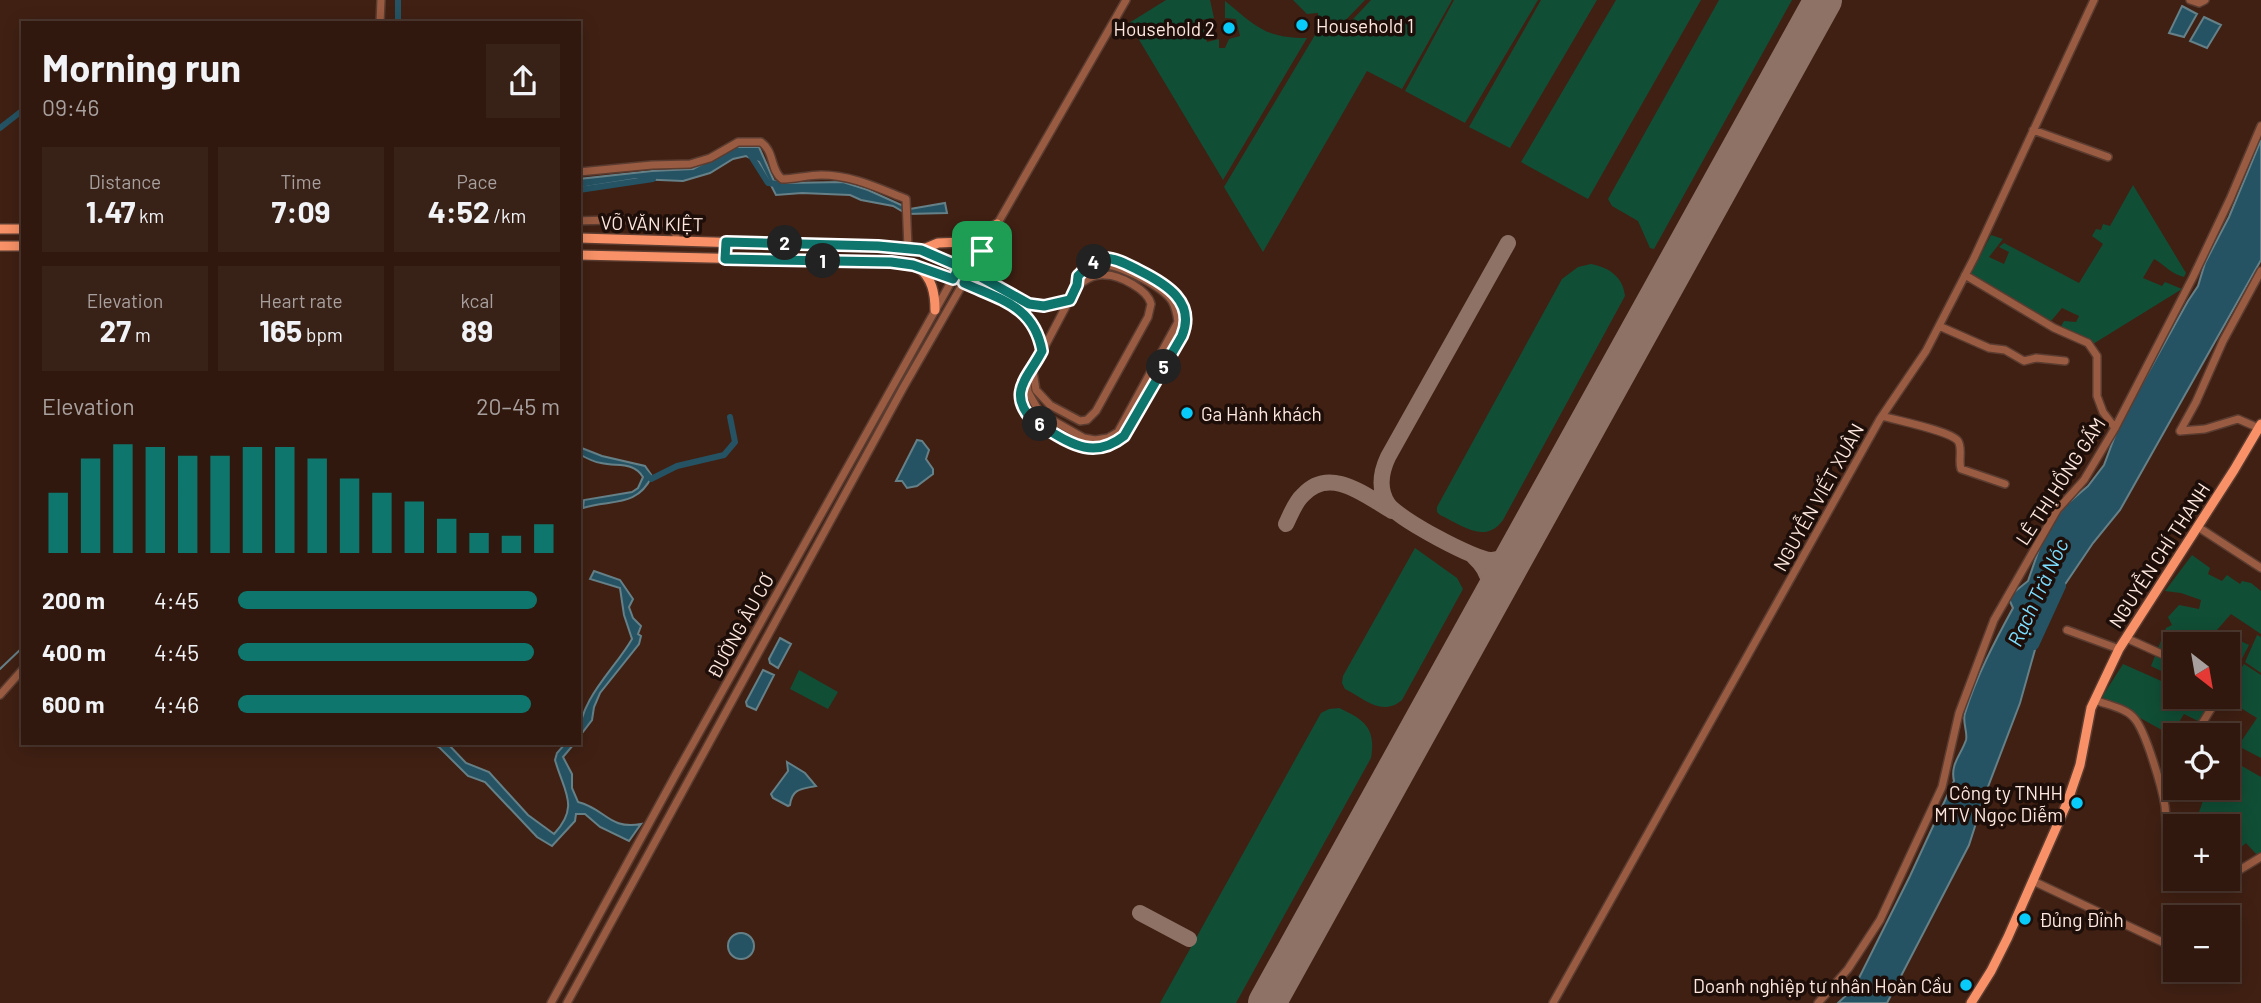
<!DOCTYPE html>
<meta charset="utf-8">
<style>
:root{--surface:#30180e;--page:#382117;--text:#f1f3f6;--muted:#a8a09e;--line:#4b372e;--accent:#0f766e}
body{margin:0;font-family:Barlow,sans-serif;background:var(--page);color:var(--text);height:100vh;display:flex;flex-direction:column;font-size:26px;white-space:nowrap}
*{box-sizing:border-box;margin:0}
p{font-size:23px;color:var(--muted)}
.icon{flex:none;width:38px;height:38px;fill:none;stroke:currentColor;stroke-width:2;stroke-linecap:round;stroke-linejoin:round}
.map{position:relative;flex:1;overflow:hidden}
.sheet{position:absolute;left:21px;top:21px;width:560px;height:724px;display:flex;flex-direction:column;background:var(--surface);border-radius:0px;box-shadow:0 4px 18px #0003,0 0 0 2px var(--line)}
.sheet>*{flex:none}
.needle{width:46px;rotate:149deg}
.tools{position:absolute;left:2163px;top:632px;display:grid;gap:14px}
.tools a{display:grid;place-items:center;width:77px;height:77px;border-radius:0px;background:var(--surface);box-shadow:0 4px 18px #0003,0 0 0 2px var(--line);font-size:35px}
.pin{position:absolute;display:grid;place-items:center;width:60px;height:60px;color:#fff;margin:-30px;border-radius:14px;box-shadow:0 4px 10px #0006}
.km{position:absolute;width:35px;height:35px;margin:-18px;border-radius:50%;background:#222;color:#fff;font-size:19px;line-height:35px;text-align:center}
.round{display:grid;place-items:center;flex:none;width:74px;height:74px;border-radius:0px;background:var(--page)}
.headline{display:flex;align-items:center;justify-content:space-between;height:119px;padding:0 21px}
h1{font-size:38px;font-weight:700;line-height:52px}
.stats{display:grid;grid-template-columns:repeat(3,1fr);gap:10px;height:119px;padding:7px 21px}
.stats div{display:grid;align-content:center;border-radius:0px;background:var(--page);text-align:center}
.stats b{font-size:30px;font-weight:700}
.stats small{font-size:19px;font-weight:400}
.stats p{font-size:19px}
.chart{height:196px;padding:14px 21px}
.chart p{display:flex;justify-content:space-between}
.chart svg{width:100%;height:126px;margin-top:7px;stroke:var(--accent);stroke-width:6}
ul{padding:0 21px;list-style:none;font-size:23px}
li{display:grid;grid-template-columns:112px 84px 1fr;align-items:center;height:52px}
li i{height:18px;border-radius:9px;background:var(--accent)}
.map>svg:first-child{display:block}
.green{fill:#114e36}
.water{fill:#255363;stroke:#668088;stroke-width:2}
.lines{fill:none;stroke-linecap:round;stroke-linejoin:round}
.stream{stroke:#668088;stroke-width:2}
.canal{stroke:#255363;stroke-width:6}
.river{stroke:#255363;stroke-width:10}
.taxiway{stroke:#8e7266;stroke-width:16}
.runway{stroke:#8e7266;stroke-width:38}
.minor-casing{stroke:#5b3c30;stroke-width:10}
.major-casing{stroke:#5b3c30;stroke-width:12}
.minor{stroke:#995b41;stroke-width:7}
.major{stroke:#f89167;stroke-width:9}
.route-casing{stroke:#fff;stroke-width:14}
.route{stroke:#0f766e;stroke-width:9}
.poi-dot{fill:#08cbfa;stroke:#1d0e09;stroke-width:2.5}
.labels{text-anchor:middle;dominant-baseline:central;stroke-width:7;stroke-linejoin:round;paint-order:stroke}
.poi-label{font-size:19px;fill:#fee8df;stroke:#1d0e09;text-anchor:start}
.street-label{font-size:19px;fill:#fee8df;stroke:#1d0e09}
.water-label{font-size:21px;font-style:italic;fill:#7bddff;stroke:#1d0e09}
</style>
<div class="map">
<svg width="2261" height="1003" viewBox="0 0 2261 1003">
<rect width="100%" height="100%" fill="#402013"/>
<path class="green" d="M1166,0h44l4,18 -13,2 6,22 12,-3v9h6l4,-9 11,-3 -4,-17 -11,-1v-17c31,25 39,37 82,37l-84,142 -94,-157z
M1293,0h72l-26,27 -21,2v-16l-11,1z
M1371,0h81l-50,89 -35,-18 -104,181 -39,-65 91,-152 26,-3z
M1454,0h84l-73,123 -60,-32z
M1541,0h56l-87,148 -41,-21z
M1616,0h85l-113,199 -67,-37z
M1719,0h73l-138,249 -4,-1 -12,-27 -26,-15 -4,-7z
M2133,185l53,88 -2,4c-13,-3 -19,-12 -30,-18l-11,19 19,8 3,-4 17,7 -89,55 -18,-11 -15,-5 4,-7 12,1 3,-6 -17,-8 -11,13 -80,-47 20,-39 12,4 -14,18 15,7 5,-12 -10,-5 5,-4 75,40 24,-39 -11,-8 4,-7 5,1 2,-6 7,2z
M1591,264c19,4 32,13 34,32l-122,224c-18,25 -41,5 -63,-5l-3,-3v-5l125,-228 16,-12z
M1415,548l42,30 6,11 -61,111c-20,17 -37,-1 -57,-11l-3,-6 1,-7z
M2192,555l18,13 -2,6 14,7 5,-6 13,9 2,-3 9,2 10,8v43l-30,-20 -14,16 32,15 -21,41v-42h-53v34l-24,-12 15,-38 6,-3 -4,-8 11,-12 20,4 2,-9 -20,-7 -16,-2z
M2257,635l4,2v36l-16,-11z
M2123,664l52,23v9l20,1 14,6 -9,19 -16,-8 -13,21 -69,-38z
M2244,664l17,11v83l-23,-12 19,-28 -34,-21 5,-1v-7z
M799,670l39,22 -10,17 -38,-20z
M1339,708c26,12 37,20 32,50l-135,245h-76l161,-290 8,-4z
M2228,758l33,19v77l-4,1 -11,-12 -13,11 -5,-1v-27h-53v17l-3,-1 -1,-27h27l8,-23 -10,-4h32z"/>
<path class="water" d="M2182,6l15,8 -13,23 -15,-4z
M2204,17l17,8 -14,23 -17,-7z
M2261,140v120l-141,250 -27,33 -48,71 -25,89 -34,89 -17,53 -82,158h-49l16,-15 56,-112 44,-95c-4,-17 7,-26 12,-41 2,-8 -4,-18 -1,-27 11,-36 30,-72 48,-105l-5,-11 20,-16 18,-52 21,-25 21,-18 16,-21 15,-40 69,-124 10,-15 7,-23 24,-46z
M735,147h24l15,34 11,2 58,-1 25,8 42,19 35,-6 2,10 -40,1 -14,-8 -32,-6 -11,-5 -48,-2 -26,2 -17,-33 -13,-6 -13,3 -23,14 -27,8 -47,-2 -57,9v-9l73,-8 41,-2z
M917,440l5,1 7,9 -3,9 7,10v5l-16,12 -10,2 -5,-7h-6z
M579,447l23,9 43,10 7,10c-15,32 -41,23 -69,32l1,-8 48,-8 6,-4 5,-11c-10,-16 -26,-10 -42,-14 -8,-1 -15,-5 -22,-9z
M594,571l26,9 13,19 -4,8 4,11 8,8 -3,8 3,2 -2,8 -39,49 -6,14 -2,13 -13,17c0,-38 36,-68 53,-98l-8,-24 -4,-27 -30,-9z
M780,638l11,6 -13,24 -8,-5 -1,-4z
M763,670l11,5 -18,35 -9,-4 -1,-4z
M432,744h16l18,19 23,9 39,43 26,19c26,-28 10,-42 1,-74l2,-7 8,-9h9l-11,13 9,17v14l6,14c28,7 31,28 63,22l-12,17 -29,-14 -15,-13h-9l-1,7 -23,25 -15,-9 -52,-55 -17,-6 -29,-29z
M787,762l18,11 11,13c-14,3 -24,2 -26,19l-2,1 -15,-8 -2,-4 17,-23z
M728 946a13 13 0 1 1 26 0a13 13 0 1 1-26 0Z"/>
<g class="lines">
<path class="stream" d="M0,669l23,-22"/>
<path class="canal" d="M398,23v-23
M0,128l23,-18
M749,153l19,30 9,1
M579,190l74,-11
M645,473l6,6 26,-13 47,-11 11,-13 -5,-25"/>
<path class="river" d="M2034,645l27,-59"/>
<path class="taxiway" d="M1508,243l-120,214c-7,15 -10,32 0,47 9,14 88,57 104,56 16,-1 26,-12 34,-24
M1286,524c5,-10 9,-22 17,-29 27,-30 63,1 89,16
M1474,557c19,17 18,35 9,57
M1140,913l49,26"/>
<path class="runway" d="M1267,1003l556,-1003"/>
<g class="minor-casing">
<path id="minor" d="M2190,0l9,3 6,-3
M380,23l1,-23
M2033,130l75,27
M579,172l73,-7 38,-1 20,-6 28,-16h23c14,10 9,28 21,37 13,0 26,-4 39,-4 31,0 57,13 85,24l2,49
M579,221c28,-1 70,-3 97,6v14
M1100,265c17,-2 62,21 72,36 4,7 5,13 6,21l-60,110 -10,6 -13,2 -11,-2 -44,-25 -12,-21 -1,-12 54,-102z
M970,271c34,21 59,43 100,29
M1965,275l89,53 34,15 9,13v40l6,16 12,16
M964,283c37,17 70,23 78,68
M1939,326l50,22 16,2 19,11 12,-3 29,3
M1033,371l3,19 14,15 30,16 7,-1 9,-9 52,-94 3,-13c-3,-14 -31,-29 -46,-29 -9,-1 -15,2 -22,7
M1027,375c-11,15 -6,32 6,46 32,18 56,41 91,15l58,-100c18,-45 -43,-72 -78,-78l-17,9 -9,11
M1882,416c13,4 69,15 76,25 5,7 0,20 3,28l44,15
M2180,431l16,-29 27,-61 38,-70
M2180,431l25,-2 33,-10 23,10
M2198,527l63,41
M2067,630l52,19
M2126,638l49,22
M0,695l23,-26
M2095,700c12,5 31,8 39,18 12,13 28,70 31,88 2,15 -1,49 10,58
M2195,735l24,-39
M2228,877l33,-20
M2205,878l13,5 8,-5
M2033,881l142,67
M551,1003l125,-229 284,-508 18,-13
M567,1003l336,-615 223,-388
M1553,1003l327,-584 46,-68 48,-93 120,-258
M1818,1003l30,-34 32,-49 62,-133 17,-74 35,-93 63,-110 27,-30 31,-52 78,-151 37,-78 31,-73"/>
</g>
<g class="major-casing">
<path id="major" d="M0,229h23
M579,238l329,10 13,2 49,21
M0,246h23
M921,250l17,-7 25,-1 17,-6 17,-12
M579,255l312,7 35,7 38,14
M918,267c14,11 17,26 17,43
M1971,1003l20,-32 17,-34 59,-134 13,-38 11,-57 28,-59 115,-179 27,-46"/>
</g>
<use href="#minor" class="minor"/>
<use href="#major" class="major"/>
</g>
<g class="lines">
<g class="route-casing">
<path id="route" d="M982,251l-22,15 -7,13 -40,-14 -22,-3 -166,-3 1,-17 152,4 43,4 49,21 59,33 15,2 26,-6 7,-15 1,-9c7,-7 16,-17 26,-18 13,0 26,8 36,13 26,13 56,31 42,65l-58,100c-34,27 -59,3 -91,-15 -27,-29 -4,-44 9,-70 -8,-45 -41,-51 -78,-68l18,-32"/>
</g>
<use href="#route" class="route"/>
</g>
<g class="poi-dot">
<circle cx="1302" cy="25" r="7"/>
<circle cx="1229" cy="28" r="7"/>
<circle cx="1187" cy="413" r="7"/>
<circle cx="2077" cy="803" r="7"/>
<circle cx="2025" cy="919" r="7"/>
<circle cx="1966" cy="985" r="7"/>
</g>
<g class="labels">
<g class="poi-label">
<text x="1316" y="25">Household 1</text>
<text x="1215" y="28" text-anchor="end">Household 2</text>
<text x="1201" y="413">Ga Hành khách</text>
<text x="2063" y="792" text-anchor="end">Công ty TNHH<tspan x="2063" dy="22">MTV Ngọc Diễm</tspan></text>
<text x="2039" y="919">Đủng Đỉnh</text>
<text x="1952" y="985" text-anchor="end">Doanh nghiệp tư nhân Hoàn Cầu</text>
</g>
<g class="street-label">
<text transform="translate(652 223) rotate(1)">VÕ VĂN KIỆT</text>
<text transform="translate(2060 481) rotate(-57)">LÊ THỊ HỒNG GẤM</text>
<text transform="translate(1818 497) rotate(-61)">NGUYỄN VIẾT XUÂN</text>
<text transform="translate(2159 555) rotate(-57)">NGUYỄN CHÍ THANH</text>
<text transform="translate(740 626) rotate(-61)">ĐƯỜNG ÂU CƠ</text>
</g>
<g class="water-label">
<text transform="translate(2037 592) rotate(-65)">Rạch Trà Nóc</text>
</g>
</g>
</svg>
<div class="tools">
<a><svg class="needle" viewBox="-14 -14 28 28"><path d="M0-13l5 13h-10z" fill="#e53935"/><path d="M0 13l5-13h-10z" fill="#a8a09e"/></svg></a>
<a><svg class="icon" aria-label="locate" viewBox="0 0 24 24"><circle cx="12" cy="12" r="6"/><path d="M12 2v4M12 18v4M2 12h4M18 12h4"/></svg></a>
<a>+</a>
<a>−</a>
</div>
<div class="pin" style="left:982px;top:251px;background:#1e9e55"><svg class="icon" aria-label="arrive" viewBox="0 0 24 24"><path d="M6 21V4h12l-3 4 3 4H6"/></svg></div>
<b class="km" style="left:823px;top:261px">1</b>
<b class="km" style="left:785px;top:243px">2</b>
<b class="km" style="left:1094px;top:262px">4</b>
<b class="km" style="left:1164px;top:367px">5</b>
<b class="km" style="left:1040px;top:424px">6</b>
<section class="sheet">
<div class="headline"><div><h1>Morning run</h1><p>09:46</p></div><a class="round"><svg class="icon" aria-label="share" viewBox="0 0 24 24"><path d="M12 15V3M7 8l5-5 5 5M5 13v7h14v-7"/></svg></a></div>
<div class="stats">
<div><p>Distance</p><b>1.47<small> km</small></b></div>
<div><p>Time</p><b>7:09</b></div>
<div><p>Pace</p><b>4:52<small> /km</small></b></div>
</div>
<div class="stats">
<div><p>Elevation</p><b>27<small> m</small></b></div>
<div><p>Heart rate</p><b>165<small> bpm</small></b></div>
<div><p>kcal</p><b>89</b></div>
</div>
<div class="chart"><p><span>Elevation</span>20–45 m</p>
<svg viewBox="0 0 160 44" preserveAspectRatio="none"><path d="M5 44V23M15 44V11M25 44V6M35 44V7M45 44V10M55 44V10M65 44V7M75 44V7M85 44V11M95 44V18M105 44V23M115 44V26M125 44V32M135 44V37M145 44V38M155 44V34"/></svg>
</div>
<ul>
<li><b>200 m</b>4:45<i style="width:93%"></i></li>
<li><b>400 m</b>4:45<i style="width:92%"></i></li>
<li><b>600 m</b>4:46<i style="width:91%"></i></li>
</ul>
</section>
</div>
